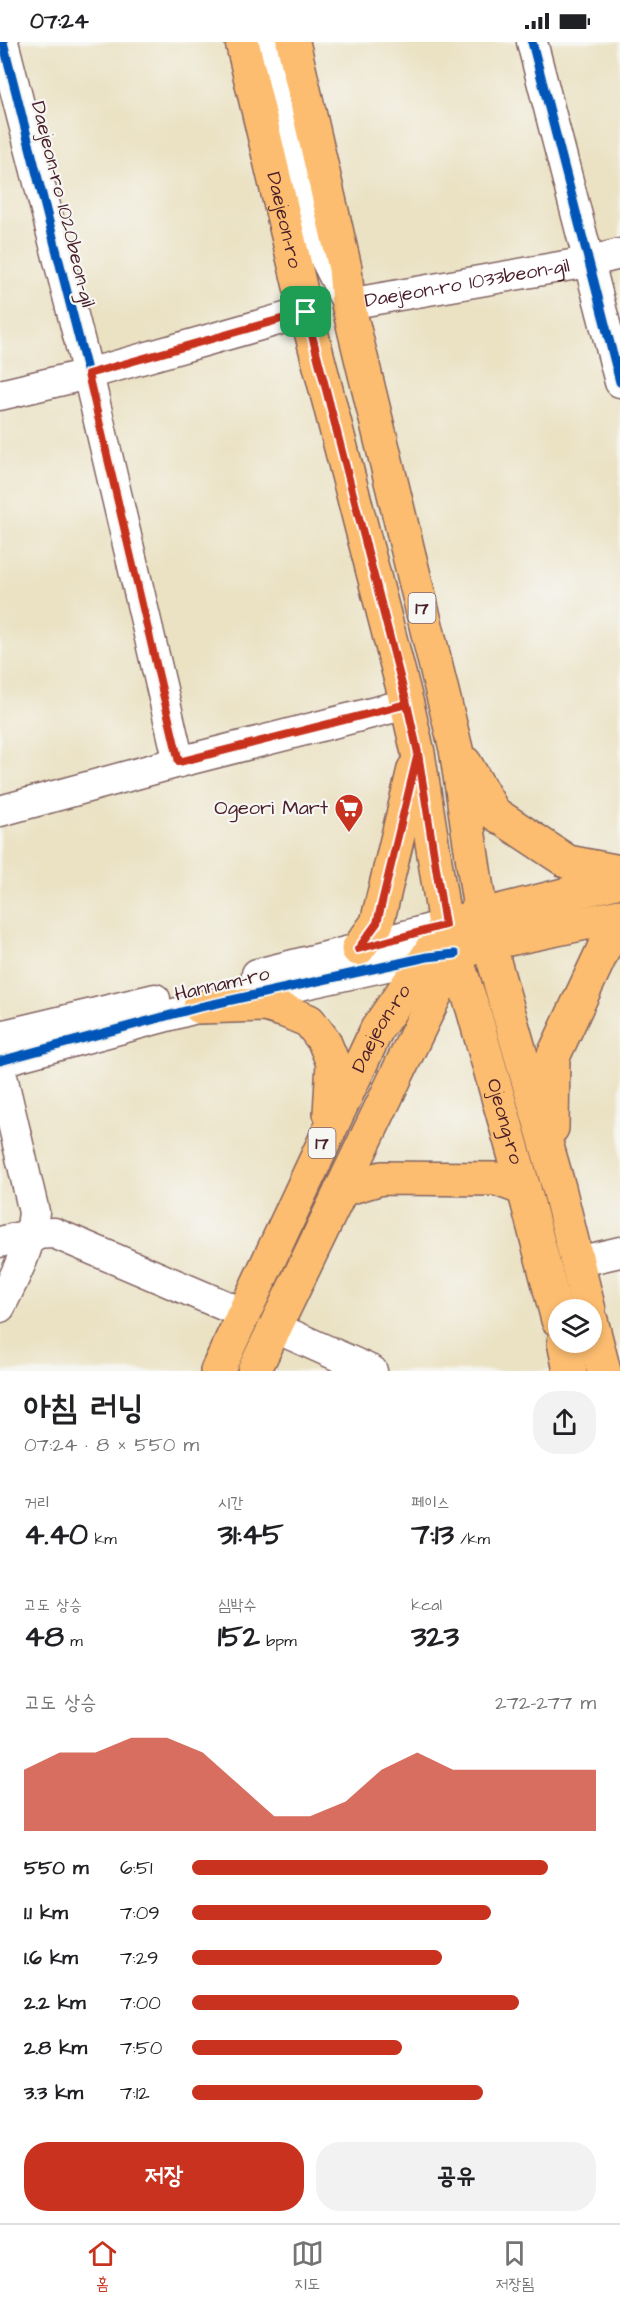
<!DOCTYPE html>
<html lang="ko">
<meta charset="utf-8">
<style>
:root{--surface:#fff;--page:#f2f2f2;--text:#202124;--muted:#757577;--line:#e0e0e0;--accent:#c8321e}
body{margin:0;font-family:"Architects Daughter","Poor Story",sans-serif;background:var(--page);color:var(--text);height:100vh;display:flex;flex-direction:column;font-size:22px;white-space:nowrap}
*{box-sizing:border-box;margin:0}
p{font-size:20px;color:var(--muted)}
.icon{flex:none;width:33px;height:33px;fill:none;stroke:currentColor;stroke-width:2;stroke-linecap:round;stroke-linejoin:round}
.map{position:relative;height:1329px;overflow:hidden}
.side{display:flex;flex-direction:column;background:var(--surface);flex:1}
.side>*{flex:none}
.buttons{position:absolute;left:548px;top:1257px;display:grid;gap:12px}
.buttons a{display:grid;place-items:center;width:54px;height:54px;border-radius:50%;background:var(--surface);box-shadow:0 3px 9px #0003;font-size:30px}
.pin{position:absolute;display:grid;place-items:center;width:51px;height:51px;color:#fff;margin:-26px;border-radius:12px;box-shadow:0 3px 9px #0006}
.round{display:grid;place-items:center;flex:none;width:63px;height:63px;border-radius:24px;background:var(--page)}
.head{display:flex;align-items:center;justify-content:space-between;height:102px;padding:0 24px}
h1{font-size:33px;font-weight:700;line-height:45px}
.figures{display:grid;grid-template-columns:repeat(3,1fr);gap:9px;height:102px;padding:6px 24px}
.figures div{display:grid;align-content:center}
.figures b{font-size:30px;font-weight:700}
.figures small{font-size:16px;font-weight:400}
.figures p{font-size:16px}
.chart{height:168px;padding:12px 24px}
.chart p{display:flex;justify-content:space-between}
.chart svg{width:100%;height:108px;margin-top:6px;fill:var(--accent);opacity:.7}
.button{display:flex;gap:12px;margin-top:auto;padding:12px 24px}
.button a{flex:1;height:69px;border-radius:24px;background:var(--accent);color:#fff;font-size:24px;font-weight:700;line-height:69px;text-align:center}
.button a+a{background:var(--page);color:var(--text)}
ul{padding:0 24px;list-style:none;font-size:20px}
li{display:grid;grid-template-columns:96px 72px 1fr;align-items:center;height:45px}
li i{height:15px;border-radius:8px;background:var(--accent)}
.status{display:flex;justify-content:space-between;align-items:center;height:42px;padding:0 30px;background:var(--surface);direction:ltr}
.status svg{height:16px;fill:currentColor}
.menu{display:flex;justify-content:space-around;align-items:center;height:84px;border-top:2px solid var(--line);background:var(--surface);font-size:16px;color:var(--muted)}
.menu a{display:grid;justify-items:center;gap:3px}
.menu .current{color:var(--accent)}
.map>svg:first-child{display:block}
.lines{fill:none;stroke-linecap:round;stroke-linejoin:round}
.minor-casing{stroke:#826361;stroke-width:33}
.major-casing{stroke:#826361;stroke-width:36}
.minor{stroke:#fff;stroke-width:30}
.major{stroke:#fcbd6f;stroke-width:33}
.cycleway-casing{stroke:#f6f6f2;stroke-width:13}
.cycleway{stroke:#0057b8;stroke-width:9}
.route-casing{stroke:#fff;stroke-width:12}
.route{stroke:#c8321e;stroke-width:8}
.labels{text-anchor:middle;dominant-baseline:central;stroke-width:4.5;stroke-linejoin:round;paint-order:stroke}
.shield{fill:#f6f6f2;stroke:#7e6067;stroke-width:1.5}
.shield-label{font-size:18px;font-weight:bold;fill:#4a1f2b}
.street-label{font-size:20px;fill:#4a1f2b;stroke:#f6f6f2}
.poi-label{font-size:20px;fill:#4a1f2b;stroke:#f6f6f2;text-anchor:end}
</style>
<div class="status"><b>07:24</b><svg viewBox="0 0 49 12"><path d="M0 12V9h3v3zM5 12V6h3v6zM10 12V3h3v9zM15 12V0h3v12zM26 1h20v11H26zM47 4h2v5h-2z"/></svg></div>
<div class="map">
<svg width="620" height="1329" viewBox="0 0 620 1329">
<rect width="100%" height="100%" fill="#f6f6f2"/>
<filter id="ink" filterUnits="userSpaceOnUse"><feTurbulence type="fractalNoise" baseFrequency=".0167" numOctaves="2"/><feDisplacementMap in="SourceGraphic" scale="12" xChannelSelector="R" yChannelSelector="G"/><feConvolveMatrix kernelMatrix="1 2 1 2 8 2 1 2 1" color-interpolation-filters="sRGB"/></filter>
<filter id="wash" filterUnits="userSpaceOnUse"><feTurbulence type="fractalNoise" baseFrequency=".008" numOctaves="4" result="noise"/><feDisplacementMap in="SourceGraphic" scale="24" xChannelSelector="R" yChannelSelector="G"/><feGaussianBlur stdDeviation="1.35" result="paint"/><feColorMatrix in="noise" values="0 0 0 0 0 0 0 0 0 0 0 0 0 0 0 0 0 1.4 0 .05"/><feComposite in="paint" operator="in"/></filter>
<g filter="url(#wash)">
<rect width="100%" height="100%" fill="#ebe2c4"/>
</g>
<g filter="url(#ink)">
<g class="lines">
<g class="minor-casing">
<g id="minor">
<path d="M3,0l85,332 91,388"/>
<path id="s1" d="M267,0l57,214 24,48 240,-42 32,-8"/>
<path d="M532,0l88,340"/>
<path d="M0,353l88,-21 218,-62"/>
<path d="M0,769l179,-49 228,-58"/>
<path d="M257,932l101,-25 87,-24"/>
<path d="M0,994l155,-37"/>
<path d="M0,1019l200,-54 227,-50 16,-2"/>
<path d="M0,1026l34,144c-3,35 -19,64 -34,95"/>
<path d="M0,1200l32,-8 22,-1 188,80"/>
<path d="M577,1220l43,-10"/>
<path d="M274,1285l98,44"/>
</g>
</g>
<g class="major-casing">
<g id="major">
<path id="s2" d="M242,0l64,270 101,392 11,49 27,172 28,84 51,180 34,131"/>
<path d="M293,0l52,226 3,36 108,445 25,167 78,272 30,122"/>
<path d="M465,721l29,50 74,49 52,10"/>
<path d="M459,879l161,-40"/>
<path d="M358,907l19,-26 37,-154"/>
<path d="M471,907l19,-6 130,-27"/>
<path d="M200,965l65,-2 20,6 24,10 15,20 9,22 -3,50"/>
<path d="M552,1086l1,-71 58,-124 9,-7"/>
<path d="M341,1148l41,-12 115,1 27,10"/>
<path d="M591,1278l13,51"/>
<path d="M564,1300l6,29"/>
<path id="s3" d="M217,1329l160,-342 50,-72 18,-32"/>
<path d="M254,1329l201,-417 7,-10"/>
</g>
</g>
<use href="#minor" class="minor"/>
<use href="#major" class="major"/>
<g class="cycleway-casing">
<path id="cycleway" d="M3,0l85,332 91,388
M532,0l88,340
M0,1019l200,-54 227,-50 28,-3"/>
</g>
<use href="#cycleway" class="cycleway"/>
</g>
</g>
<g class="lines" filter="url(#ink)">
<g class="route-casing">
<path id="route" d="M306,270l101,392 11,49 27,172 -87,24 19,-26 41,-170 -11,-49 -228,58 -91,-388 218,-62"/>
</g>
<use href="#route" class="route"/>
</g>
<defs>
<g id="supermarket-pin" transform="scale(1.5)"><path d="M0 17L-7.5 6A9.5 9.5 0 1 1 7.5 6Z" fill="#c8321e" stroke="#f6f6f2"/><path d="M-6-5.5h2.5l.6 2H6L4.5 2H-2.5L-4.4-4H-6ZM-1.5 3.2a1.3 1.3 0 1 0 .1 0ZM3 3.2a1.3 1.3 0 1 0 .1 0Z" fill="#fff"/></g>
</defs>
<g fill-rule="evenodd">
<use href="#supermarket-pin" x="349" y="766"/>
</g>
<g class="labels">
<g class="shield">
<rect x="408.5" y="551" width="27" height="30" rx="4.5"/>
<rect x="308.5" y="1086" width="27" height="30" rx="4.5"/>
</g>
<g class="shield-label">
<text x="422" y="566">17</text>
<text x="322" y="1101">17</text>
</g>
<g class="street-label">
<text transform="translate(63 162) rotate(76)">Daejeon-ro 1020beon-gil</text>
<text stroke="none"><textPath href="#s2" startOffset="183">Daejeon-ro</textPath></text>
<text stroke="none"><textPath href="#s1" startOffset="396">Daejeon-ro 1033beon-gil</textPath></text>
<text transform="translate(222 942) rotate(-13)">Hannam-ro</text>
<text stroke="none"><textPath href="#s3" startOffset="380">Daejeon-ro</textPath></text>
<text stroke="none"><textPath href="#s2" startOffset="1112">Ojeong-ro</textPath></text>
</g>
<g class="poi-label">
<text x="328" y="766">Ogeori Mart</text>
</g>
</g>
</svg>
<div class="buttons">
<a><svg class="icon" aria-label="layers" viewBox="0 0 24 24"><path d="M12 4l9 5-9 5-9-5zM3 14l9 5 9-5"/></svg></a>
</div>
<div class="pin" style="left:306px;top:270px;background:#1e9e55"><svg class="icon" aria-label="arrive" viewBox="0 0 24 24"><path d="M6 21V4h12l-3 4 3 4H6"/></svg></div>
</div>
<section class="side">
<div class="head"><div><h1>아침 러닝</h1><p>07:24 · 8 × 550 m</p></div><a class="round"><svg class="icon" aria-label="share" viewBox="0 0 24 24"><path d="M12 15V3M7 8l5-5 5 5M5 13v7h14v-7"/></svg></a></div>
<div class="figures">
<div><p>거리</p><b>4.40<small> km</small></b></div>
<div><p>시간</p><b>31:45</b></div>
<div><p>페이스</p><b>7:13<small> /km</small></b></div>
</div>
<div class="figures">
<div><p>고도 상승</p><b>48<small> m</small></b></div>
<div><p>심박수</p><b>152<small> bpm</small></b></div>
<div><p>kcal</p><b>323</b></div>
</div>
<div class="chart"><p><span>고도 상승</span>272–277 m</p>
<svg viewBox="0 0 160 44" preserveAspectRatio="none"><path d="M0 44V19L10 12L20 12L30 6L40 6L50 12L60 25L70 38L80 38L90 32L100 19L110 12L120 19L130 19L140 19L150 19L160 19V44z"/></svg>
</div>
<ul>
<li><b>550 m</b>6:51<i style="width:88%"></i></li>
<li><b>1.1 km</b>7:09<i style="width:74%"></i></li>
<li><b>1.6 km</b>7:29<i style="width:62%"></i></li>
<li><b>2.2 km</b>7:00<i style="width:81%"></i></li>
<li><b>2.8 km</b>7:50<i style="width:52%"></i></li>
<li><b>3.3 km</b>7:12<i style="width:72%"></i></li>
</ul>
<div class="button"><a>저장</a><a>공유</a></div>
</section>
<nav class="menu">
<a class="current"><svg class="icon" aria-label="home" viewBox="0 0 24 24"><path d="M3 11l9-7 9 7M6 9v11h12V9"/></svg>홈</a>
<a><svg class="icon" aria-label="map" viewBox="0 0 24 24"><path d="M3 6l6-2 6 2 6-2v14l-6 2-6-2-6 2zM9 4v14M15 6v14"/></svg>지도</a>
<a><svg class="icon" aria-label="saved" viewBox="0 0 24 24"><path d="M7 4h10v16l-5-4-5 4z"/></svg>저장됨</a>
</nav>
